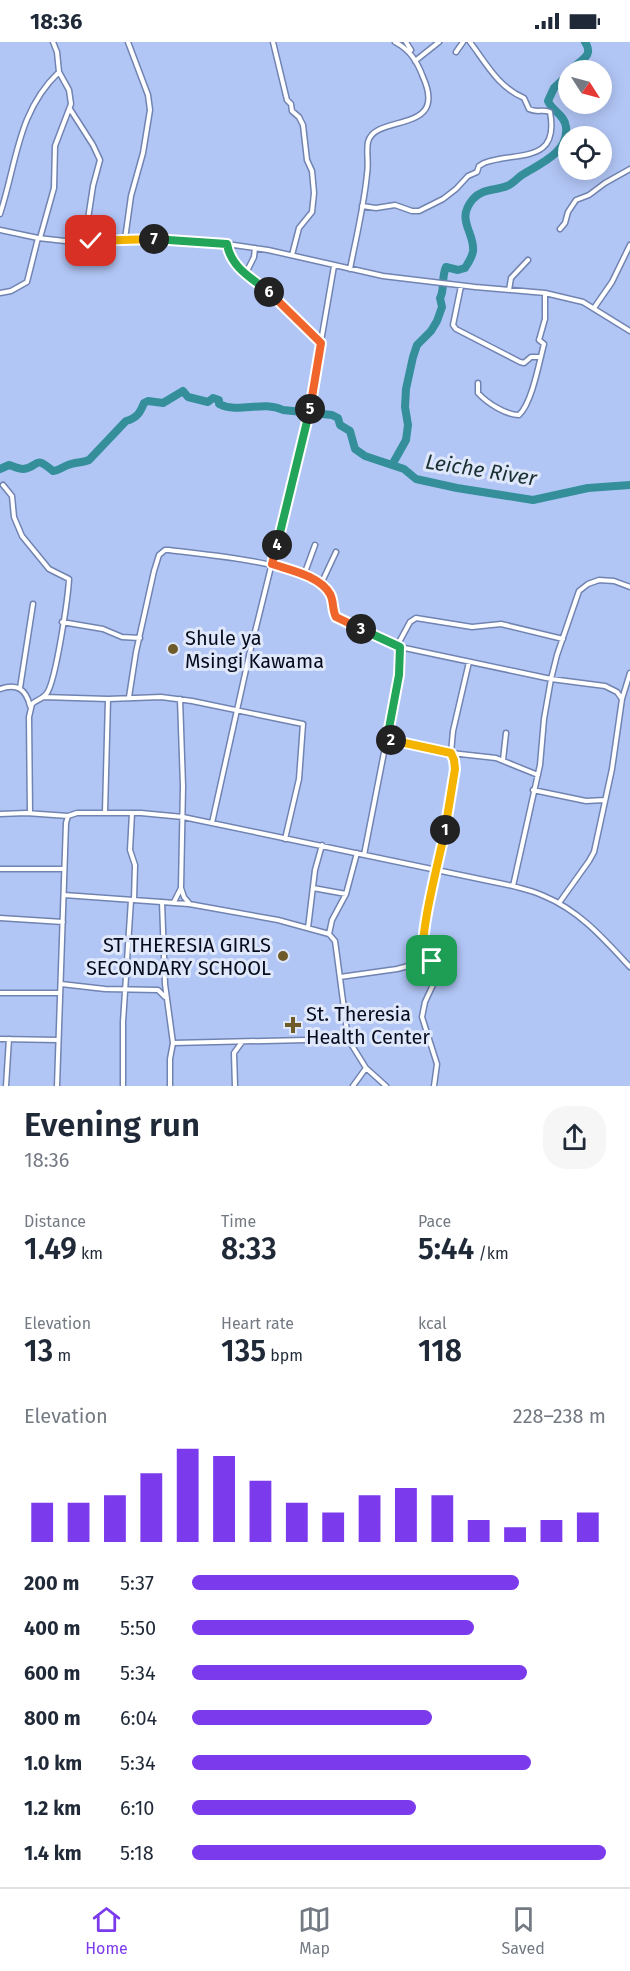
<!DOCTYPE html>
<meta charset="utf-8">
<style>
:root{--surface:#fff;--page:#f6f6f7;--text:#1f2937;--muted:#747a83;--line:#e0e1e3;--accent:#7c3aed}
body{margin:0;font-family:"Fira Sans",sans-serif;background:var(--page);color:var(--text);height:100vh;display:flex;flex-direction:column;font-size:22px;white-space:nowrap}
*{box-sizing:border-box;margin:0}
p{font-size:20px;color:var(--muted)}
.icon{flex:none;width:33px;height:33px;fill:none;stroke:currentColor;stroke-width:2;stroke-linecap:round;stroke-linejoin:round}
.map{position:relative;height:1044px;overflow:hidden}
.sheet{display:flex;flex-direction:column;background:var(--surface);flex:1}
.sheet>*{flex:none}
.needle{width:39px;rotate:126deg}
.buttons{position:absolute;left:558px;top:18px;display:grid;gap:12px}
.buttons a{display:grid;place-items:center;width:54px;height:54px;border-radius:50%;background:var(--surface);box-shadow:0 3px 15px #0003;font-size:30px}
.pin{position:absolute;display:grid;place-items:center;width:51px;height:51px;color:#fff;margin:-26px;border-radius:12px;box-shadow:0 3px 9px #0006}
.km{position:absolute;width:30px;height:30px;margin:-15px;border-radius:50%;background:#222;color:#fff;font-size:16px;line-height:30px;text-align:center}
.round{display:grid;place-items:center;flex:none;width:63px;height:63px;border-radius:24px;background:var(--page)}
.head{display:flex;align-items:center;justify-content:space-between;height:102px;padding:0 24px}
h1{font-size:33px;font-weight:600;line-height:45px}
.figures{display:grid;grid-template-columns:repeat(3,1fr);gap:9px;height:102px;padding:6px 24px}
.figures div{display:grid;align-content:center}
.figures b{font-size:30px;font-weight:600}
.figures small{font-size:16px;font-weight:400}
.figures p{font-size:16px}
.chart{height:168px;padding:12px 24px}
.chart p{display:flex;justify-content:space-between}
.chart svg{width:100%;height:108px;margin-top:6px;stroke:var(--accent);stroke-width:6}
ul{padding:0 24px;list-style:none;font-size:20px}
li{display:grid;grid-template-columns:96px 72px 1fr;align-items:center;height:45px}
li i{height:15px;border-radius:8px;background:var(--accent)}
.status{display:flex;justify-content:space-between;align-items:center;height:42px;padding:0 30px;background:var(--surface);direction:ltr}
.status svg{height:16px;fill:currentColor}
.menu{display:flex;justify-content:space-around;align-items:center;height:84px;border-top:2px solid var(--line);background:var(--surface);font-size:16px;color:var(--muted)}
.menu a{display:grid;justify-items:center;gap:3px}
.menu .current{color:var(--accent)}
.map>svg:first-child{display:block}
.lines{fill:none;stroke-linecap:round;stroke-linejoin:round}
.river{stroke:#348f9b;stroke-width:8}
.minor-casing{stroke:#7183b0;stroke-width:7}
.minor{stroke:#fff;stroke-width:4}
.split-1-casing{stroke:#fff;stroke-width:12}
.split-2-casing{stroke:#fff;stroke-width:12}
.split-3-casing{stroke:#fff;stroke-width:12}
.split-4-casing{stroke:#fff;stroke-width:12}
.split-5-casing{stroke:#fff;stroke-width:12}
.split-6-casing{stroke:#fff;stroke-width:12}
.split-7-casing{stroke:#fff;stroke-width:12}
.split-8-casing{stroke:#fff;stroke-width:12}
.split-1{stroke:#f5b400;stroke-width:8}
.split-2{stroke:#f5b400;stroke-width:8}
.split-3{stroke:#22a559;stroke-width:8}
.split-4{stroke:#f0652b;stroke-width:8}
.split-5{stroke:#22a559;stroke-width:8}
.split-6{stroke:#f0652b;stroke-width:8}
.split-7{stroke:#22a559;stroke-width:8}
.split-8{stroke:#f5b400;stroke-width:8}
.poi-dot{fill:#6f5b2a;stroke:#dfe7fb;stroke-width:2}
.labels{text-anchor:middle;dominant-baseline:central;stroke-width:6;stroke-linejoin:round;paint-order:stroke}
.poi-label{font-size:20px;fill:#060c1c;stroke:#dfe7fb;text-anchor:start}
.water-label{font-size:21px;font-style:italic;fill:#1b3033;stroke:#dfe7fb}
</style>
<div class="status"><b>18:36</b><svg viewBox="0 0 49 12"><path d="M0 12V9h3v3zM5 12V6h3v6zM10 12V3h3v9zM15 12V0h3v12zM26 1h20v11H26zM47 4h2v5h-2z"/></svg></div>
<div class="map">
<svg width="630" height="1044" viewBox="0 0 630 1044">
<rect width="100%" height="100%" fill="#b2c6f6"/>
<g class="lines">
<path class="river" d="M571,28c8,-10 24,-13 14,-28
M392,423l14,-25 2,-15 -3,-18 1,-18 7,-32 4,-12 14,-14 6,-10 5,-14 -2,-9c5,-8 1,-20 6,-31l12,3 7,-2c3,-5 7,-10 8,-17 2,-19 -18,-31 0,-52 10,-11 22,-8 34,-13 6,-2 10,-8 15,-11 17,-11 47,-22 44,-48 -1,-12 -14,-16 -18,-26l6,-13 14,-13
M0,427l9,-4c4,1 9,4 14,4 17,-2 10,-15 30,2 7,-1 9,-4 15,-6 7,-3 14,-2 21,-5l37,-39c11,-3 14,-8 18,-18l4,-2 15,2 20,-12 5,6 20,5 5,-4 6,2v4c20,10 43,-4 64,6l49,5 6,3 2,7 10,6 5,18 10,7 39,13 12,10 41,9 76,12 55,-12 42,-3"/>
<g class="minor-casing">
<path id="minor" d="M273,0l14,58 4,4 1,7 7,6 4,8 4,35 5,11 2,22 -2,19 -13,16 -7,27
M406,0l5,8
M456,10l7,-10
M415,19l24,-19
M70,67l23,36 7,15 -7,26 -5,33 30,20
M362,164l14,2 19,-3 17,6h7l24,-12 13,-10 12,-13 9,-4 2,-6 5,-3c32,-12 76,2 66,-51 -8,-3 -13,1 -21,-3l-5,-11c-26,-11 -38,-35 -54,-56
M0,172c17,-51 17,-102 59,-142
M560,187l5,-6 3,-11 8,-12 13,-5 16,-12 25,-14
M0,188l38,8 27,3 81,-2 81,5 41,6 115,26 92,11 70,6 38,9 47,29
M40,196l14,-50 1,-42 16,-42 -2,-14 -10,-18 -2,-20 -4,-10
M125,197l6,-43 12,-43 7,-43 -2,-15 -20,-53
M227,202c5,27 27,33 44,50 17,17 34,32 50,49
M350,227c6,-31 14,-63 17,-95 2,-10 -1,-23 1,-32 7,-29 81,-7 55,-65 -6,-16 -13,-27 -28,-35
M245,233l9,-18 1,-9
M461,244l-8,39 3,4 64,33 4,1 7,-6h10
M509,248l2,-12 17,-18
M0,251l11,-2 16,-9 11,-44
M594,266l18,-26 18,-37
M478,341v10c9,10 28,22 41,22 13,-12 20,-52 25,-71l-5,-4 6,-21v-26
M3,443l9,11 2,21 8,19 27,33 20,10c-1,19 -13,101 -22,114 -4,6 -11,7 -15,11l-3,13 1,96
M304,533l11,-30
M321,542l15,-32
M62,580l41,7 19,8 18,1
M397,604l13,-24 6,-4 56,9 29,-3 62,15
M20,646l13,-84
M0,647c17,-6 26,0 30,17
M43,655l65,2 53,-2 31,4 111,23 -4,55 -14,60
M129,655l7,-45 18,-81 5,-16 6,-5h4c38,5 136,12 159,41 6,8 4,18 8,26l64,30 151,32 54,7 12,6 5,7
M180,657l3,87 -2,102 3,9 5,6
M387,697l64,14 45,5 42,17
M503,718l3,-27
M533,748l53,11 19,-1
M105,770l3,-113
M132,771l-2,37 5,15 -1,35
M0,772l26,-1 42,3
M212,781l37,-167 59,-239 26,-151
M364,813l32,-164 4,-44
M0,827h64
M513,844l27,-121 4,-46 7,-40 6,-24 22,-64 9,-7 11,-4 15,1 16,6
M313,846l33,6
M64,853l125,9 89,16 51,14 6,7 1,7 12,91 18,29 20,18
M162,860l3,82 8,59 -3,16v27
M174,860l7,-14
M559,861l30,-42 5,-9 18,-83 10,-70 8,-26
M0,876l63,4
M308,886l7,-58 7,-25
M329,892l3,-14 14,-26 11,-41
M340,935l57,-8 30,-8
M61,942l44,5 53,1 7,7
M0,951h60
M0,997l58,1
M173,1001l175,-4
M6,1044l3,-47
M57,1044l9,-263 2,-7 9,-3h64l42,4 330,69c10,3 21,5 31,10 36,15 60,43 86,71
M123,1044v-64l8,-122
M235,1044l-1,-33 8,-11
M353,1044l13,-18
M434,1044l3,-22 -15,-47 3,-15 13,-28 2,-9 -1,-2 -15,-4 -1,-8 3,-30 26,-132 3,-25 -4,-11 2,-22 16,-69"/>
</g>
<use href="#minor" class="minor"/>
</g>
<g class="lines">
<g class="split-1-casing">
<path id="split-1" d="M432,919l-8,-2c-6,-23 16,-102 21,-129"/>
</g>
<g class="split-2-casing">
<path id="split-2" d="M391,698l60,13 3,7 1,9 -10,61"/>
</g>
<g class="split-3-casing">
<path id="split-3" d="M361,587l39,18 -1,28 -12,64 4,1"/>
</g>
<g class="split-4-casing">
<path id="split-4" d="M277,503l-5,19c18,6 48,12 58,30 4,7 2,16 6,23l25,12"/>
</g>
<g class="split-5-casing">
<path id="split-5" d="M277,503l33,-136"/>
</g>
<g class="split-6-casing">
<path id="split-6" d="M269,250l52,51 -11,66"/>
</g>
<g class="split-7-casing">
<path id="split-7" d="M154,197l73,5c4,24 25,34 42,48"/>
</g>
<g class="split-8-casing">
<path id="split-8" d="M91,199l63,-2"/>
</g>
<use href="#split-1" class="split-1"/>
<use href="#split-2" class="split-2"/>
<use href="#split-3" class="split-3"/>
<use href="#split-4" class="split-4"/>
<use href="#split-5" class="split-5"/>
<use href="#split-6" class="split-6"/>
<use href="#split-7" class="split-7"/>
<use href="#split-8" class="split-8"/>
</g>
<g class="poi-dot">
<circle cx="173" cy="607" r="6"/>
<circle cx="283" cy="914" r="6"/>
<path d="M290 974h6v6h6v6h-6v6h-6v-6h-6v-6h6z"/>
</g>
<g class="labels">
<g class="poi-label">
<text x="185" y="596">Shule ya<tspan x="185" dy="23">Msingi Kawama</tspan></text>
<text x="271" y="903" text-anchor="end">ST THERESIA GIRLS<tspan x="271" dy="23">SECONDARY SCHOOL</tspan></text>
<text x="306" y="972">St. Theresia<tspan x="306" dy="23">Health Center</tspan></text>
</g>
<g class="water-label">
<text transform="translate(481 428) rotate(9)">Leiche River</text>
</g>
</g>
</svg>
<div class="buttons">
<a><svg class="needle" viewBox="-14 -14 28 28"><path d="M0-13l5 13h-10z" fill="#e53935"/><path d="M0 13l5-13h-10z" fill="#747a83"/></svg></a>
<a><svg class="icon" aria-label="locate" viewBox="0 0 24 24"><circle cx="12" cy="12" r="6"/><path d="M12 2v4M12 18v4M2 12h4M18 12h4"/></svg></a>
</div>
<div class="pin" style="left:432px;top:919px;background:#1e9e55"><svg class="icon" aria-label="arrive" viewBox="0 0 24 24"><path d="M6 21V4h12l-3 4 3 4H6"/></svg></div>
<div class="pin" style="left:91px;top:199px;background:#d93025"><svg class="icon" aria-label="check" viewBox="0 0 24 24"><path d="M5 12l5 5 9-10"/></svg></div>
<b class="km" style="left:445px;top:788px">1</b>
<b class="km" style="left:391px;top:698px">2</b>
<b class="km" style="left:361px;top:587px">3</b>
<b class="km" style="left:277px;top:503px">4</b>
<b class="km" style="left:310px;top:367px">5</b>
<b class="km" style="left:269px;top:250px">6</b>
<b class="km" style="left:154px;top:197px">7</b>
</div>
<section class="sheet">
<div class="head"><div><h1>Evening run</h1><p>18:36</p></div><a class="round"><svg class="icon" aria-label="share" viewBox="0 0 24 24"><path d="M12 15V3M7 8l5-5 5 5M5 13v7h14v-7"/></svg></a></div>
<div class="figures">
<div><p>Distance</p><b>1.49<small> km</small></b></div>
<div><p>Time</p><b>8:33</b></div>
<div><p>Pace</p><b>5:44<small> /km</small></b></div>
</div>
<div class="figures">
<div><p>Elevation</p><b>13<small> m</small></b></div>
<div><p>Heart rate</p><b>135<small> bpm</small></b></div>
<div><p>kcal</p><b>118</b></div>
</div>
<div class="chart"><p><span>Elevation</span>228–238 m</p>
<svg viewBox="0 0 160 44" preserveAspectRatio="none"><path d="M5 44V28M15 44V28M25 44V25M35 44V16M45 44V6M55 44V9M65 44V19M75 44V28M85 44V32M95 44V25M105 44V22M115 44V25M125 44V35M135 44V38M145 44V35M155 44V32"/></svg>
</div>
<ul>
<li><b>200 m</b>5:37<i style="width:79%"></i></li>
<li><b>400 m</b>5:50<i style="width:68%"></i></li>
<li><b>600 m</b>5:34<i style="width:81%"></i></li>
<li><b>800 m</b>6:04<i style="width:58%"></i></li>
<li><b>1.0 km</b>5:34<i style="width:82%"></i></li>
<li><b>1.2 km</b>6:10<i style="width:54%"></i></li>
<li><b>1.4 km</b>5:18<i style="width:100%"></i></li>
</ul>
</section>
<nav class="menu">
<a class="current"><svg class="icon" aria-label="home" viewBox="0 0 24 24"><path d="M3 11l9-7 9 7M6 9v11h12V9"/></svg>Home</a>
<a><svg class="icon" aria-label="map" viewBox="0 0 24 24"><path d="M3 6l6-2 6 2 6-2v14l-6 2-6-2-6 2zM9 4v14M15 6v14"/></svg>Map</a>
<a><svg class="icon" aria-label="saved" viewBox="0 0 24 24"><path d="M7 4h10v16l-5-4-5 4z"/></svg>Saved</a>
</nav>
